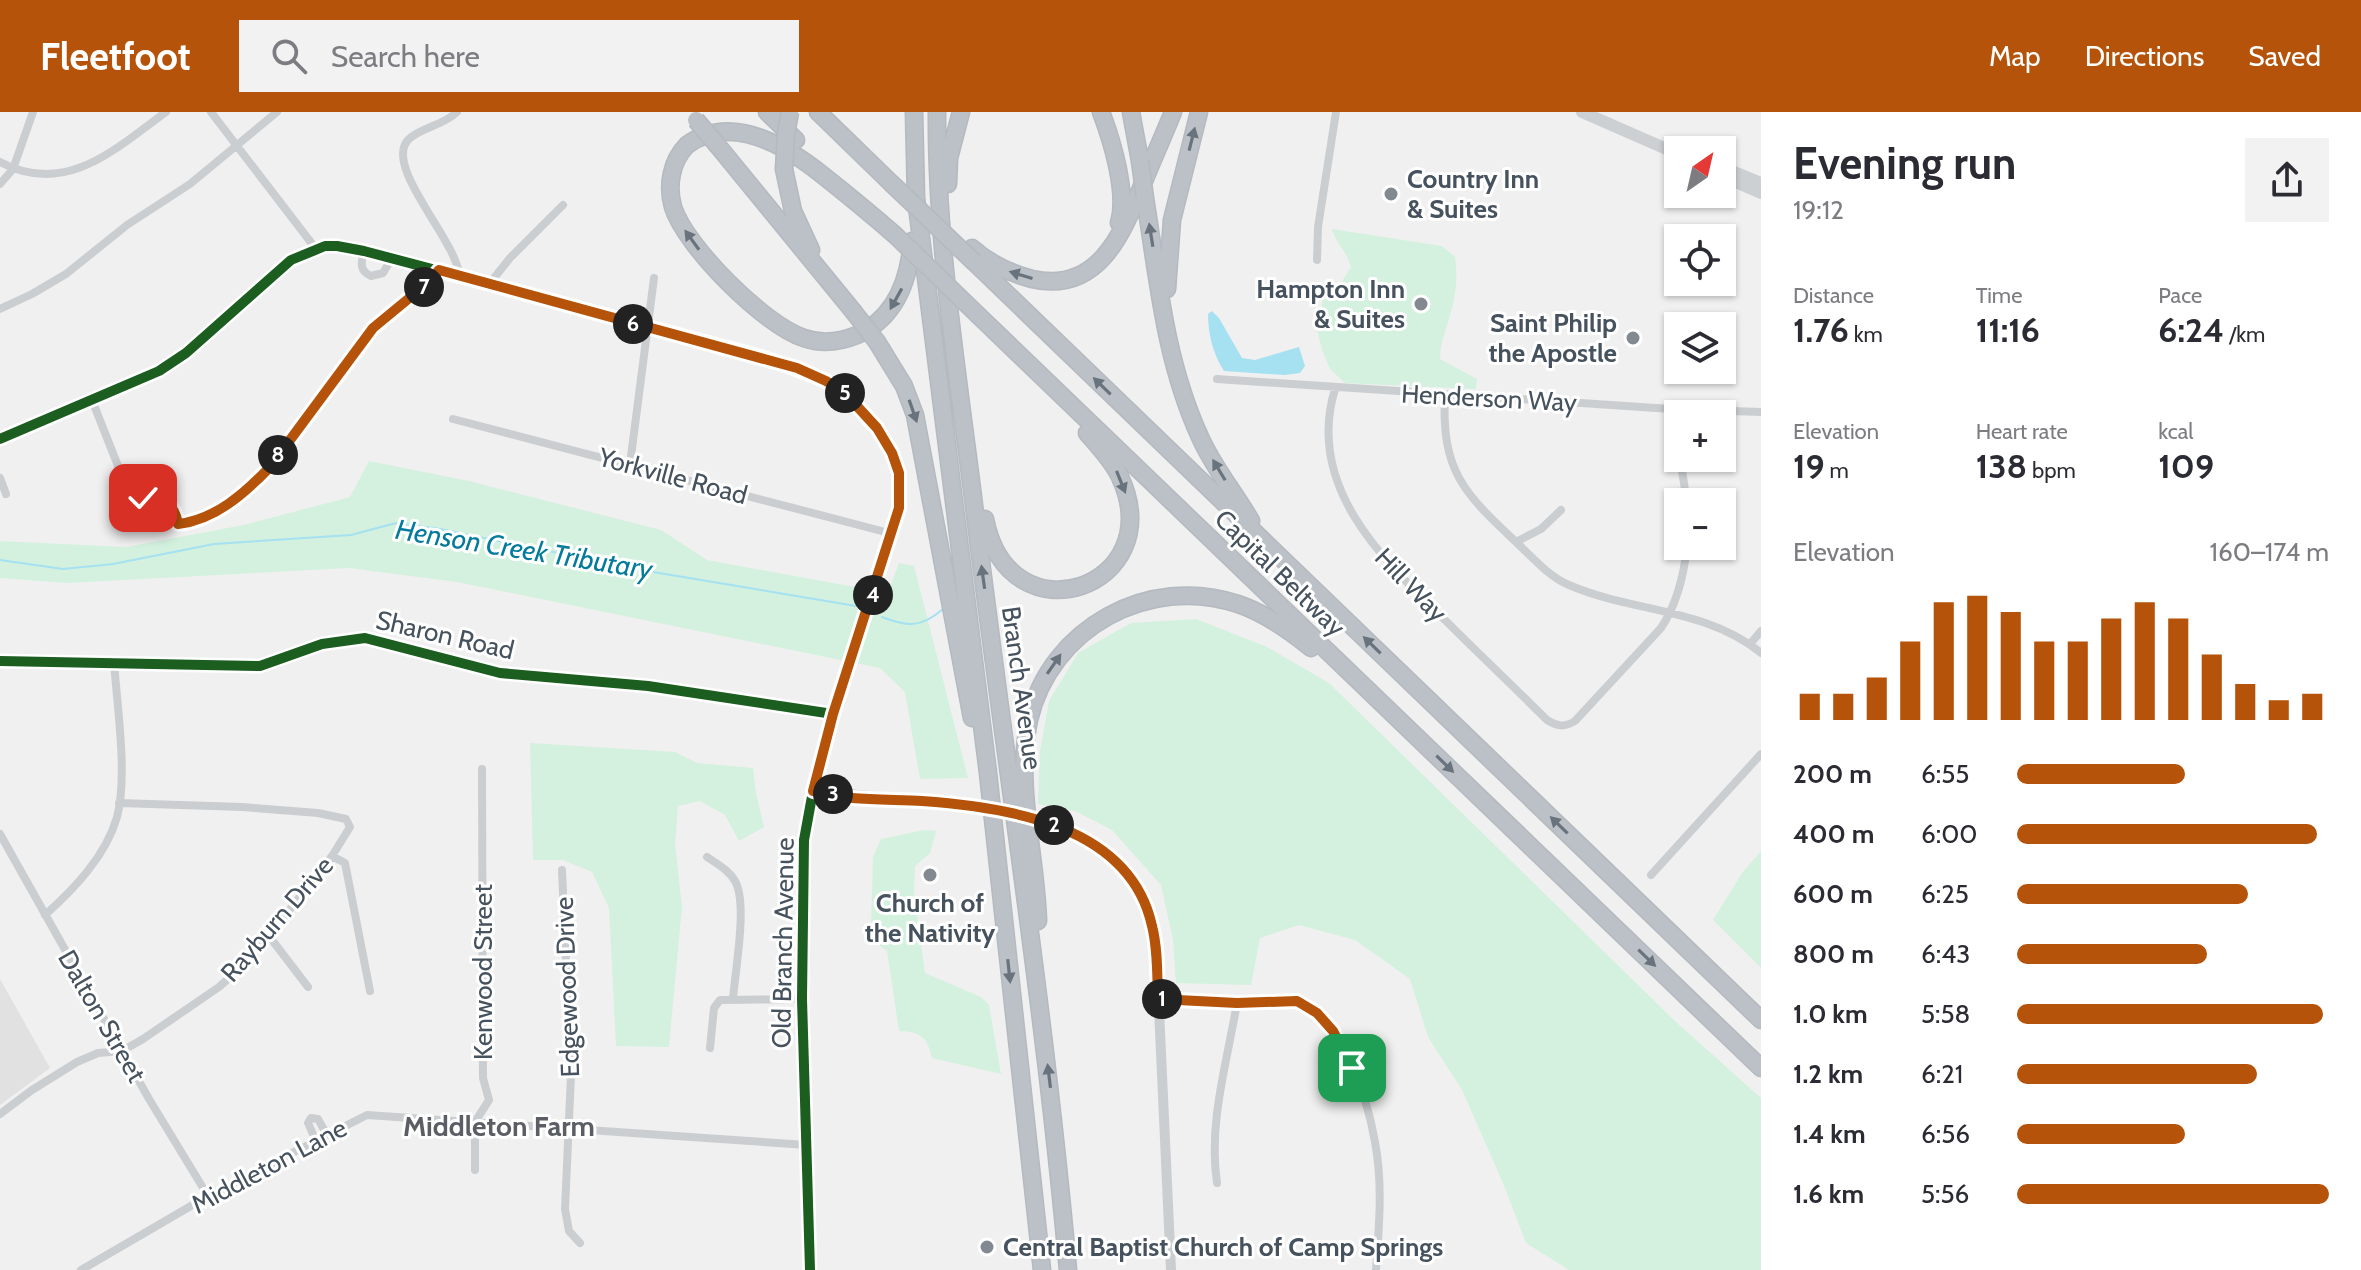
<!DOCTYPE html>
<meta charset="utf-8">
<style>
:root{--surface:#fff;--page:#f2f2f3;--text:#2b2b33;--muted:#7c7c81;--accent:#b45309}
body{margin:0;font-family:Cabin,sans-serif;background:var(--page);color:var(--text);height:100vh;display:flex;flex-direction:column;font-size:30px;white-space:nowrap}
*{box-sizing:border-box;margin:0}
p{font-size:26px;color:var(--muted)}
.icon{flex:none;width:44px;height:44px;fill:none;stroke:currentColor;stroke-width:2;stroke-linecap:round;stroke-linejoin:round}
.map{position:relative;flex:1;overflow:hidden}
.panel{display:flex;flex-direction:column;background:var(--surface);width:600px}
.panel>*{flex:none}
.needle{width:52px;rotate:34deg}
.buttons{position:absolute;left:1664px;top:24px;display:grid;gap:16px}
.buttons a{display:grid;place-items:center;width:72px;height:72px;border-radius:0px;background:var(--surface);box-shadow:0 2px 6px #0004;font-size:40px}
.pin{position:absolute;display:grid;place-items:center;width:68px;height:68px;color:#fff;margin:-34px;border-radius:16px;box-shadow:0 4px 12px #0006}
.km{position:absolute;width:40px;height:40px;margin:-20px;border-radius:50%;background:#222;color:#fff;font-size:22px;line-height:40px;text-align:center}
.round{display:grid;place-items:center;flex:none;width:84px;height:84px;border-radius:0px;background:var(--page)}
.headline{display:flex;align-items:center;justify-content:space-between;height:136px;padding:0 32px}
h1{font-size:44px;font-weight:700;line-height:60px}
.metrics{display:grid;grid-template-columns:repeat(3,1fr);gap:12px;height:136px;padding:8px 32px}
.metrics div{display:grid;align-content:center}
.metrics b{font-size:34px;font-weight:700}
.metrics small{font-size:22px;font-weight:400}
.metrics p{font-size:22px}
.chart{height:224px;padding:16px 32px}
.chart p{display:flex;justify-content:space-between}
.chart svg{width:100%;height:144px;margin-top:8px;stroke:var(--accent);stroke-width:6}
ul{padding:0 32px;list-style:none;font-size:26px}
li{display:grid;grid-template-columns:128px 96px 1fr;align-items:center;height:60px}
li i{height:20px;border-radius:10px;background:var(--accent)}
header{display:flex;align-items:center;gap:48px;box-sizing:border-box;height:112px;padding:0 40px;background:var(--accent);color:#fff}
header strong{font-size:38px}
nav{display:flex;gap:44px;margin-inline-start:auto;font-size:28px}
.search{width:560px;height:72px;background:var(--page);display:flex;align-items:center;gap:20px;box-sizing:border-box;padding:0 28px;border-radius:0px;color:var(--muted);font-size:30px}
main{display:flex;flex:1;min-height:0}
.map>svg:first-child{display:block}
.education{fill:#e2e1e2}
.green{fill:#d3f1de}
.water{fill:#a5e1f1}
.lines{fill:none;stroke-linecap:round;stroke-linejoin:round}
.stream{stroke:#a5e1f1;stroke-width:2}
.motorway-casing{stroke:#b4bac0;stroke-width:19}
.minor{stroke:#cbced1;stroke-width:8}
.tertiary{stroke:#cbced1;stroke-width:10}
.secondary{stroke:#ccd0d3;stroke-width:12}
.motorway{stroke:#bbc1c6;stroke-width:16}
.motorway-bridge-casing{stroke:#b4bac0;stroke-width:19;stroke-linecap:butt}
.tertiary-bridge{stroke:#cbced1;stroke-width:10}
.motorway-bridge{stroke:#bbc1c6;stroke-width:16}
.cycleway-casing{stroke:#fff;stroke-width:15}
.cycleway{stroke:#1b5e20;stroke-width:10}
.oneway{fill:#69737d}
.route-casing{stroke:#fff;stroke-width:16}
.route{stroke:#b45309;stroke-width:10}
.poi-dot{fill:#828991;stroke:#fff;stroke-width:3}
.labels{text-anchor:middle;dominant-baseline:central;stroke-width:6;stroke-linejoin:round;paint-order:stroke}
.poi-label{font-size:26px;font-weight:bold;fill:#46525e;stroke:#fff;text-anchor:start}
.street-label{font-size:26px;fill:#46525e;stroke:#fff}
.water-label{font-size:28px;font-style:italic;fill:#047b9c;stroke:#fff}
.neighbourhood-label{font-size:28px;font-weight:bold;fill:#5b5f65;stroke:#fff}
</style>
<header>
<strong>Fleetfoot</strong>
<div class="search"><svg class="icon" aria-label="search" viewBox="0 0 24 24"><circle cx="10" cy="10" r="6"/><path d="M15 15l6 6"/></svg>Search here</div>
<nav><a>Map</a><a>Directions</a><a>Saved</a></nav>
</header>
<main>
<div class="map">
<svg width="1761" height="1158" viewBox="0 0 1761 1158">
<rect width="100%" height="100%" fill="#f1f0f0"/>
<path class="education" d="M0,867l50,89 -50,37z"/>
<path class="green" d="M1332,117l110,17 13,11c3,18 1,39 -5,58 -4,16 -10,27 -10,44l37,20 -1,10 -131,-6 -15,-14 -8,-19 -7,-28 7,-17 1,-12 18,-10 10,-16c-4,-15 -15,-24 -19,-38z
M369,349l100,20 192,49 46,30 181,33 11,-30 15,3 54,212 -48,1 -15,-87 -25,-24 -423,-86 -108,-14 -282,15 -67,-5v-37l126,6 118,-22 106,-28z
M1196,507l71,28 62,36 347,339 85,76v172h-192l-43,-27 -23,-60 -41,-93 -34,-53 -18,-58 -55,-39 -56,-15 -39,13 -9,47 -75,-2 -3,-43 -12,-55 -49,-55 -37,-19 -37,-7 2,-53 9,-50 29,-48 53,-30z
M530,631l145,9 22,11 56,5 3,25 8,34 -25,14 -14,-26 -25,-14 -22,5 -3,37 7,64 -13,140 -53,-1 -7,-138 -17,-36 -29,-12h-30z
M924,718l12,1 -6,22 -15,13 -1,27 11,80 56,24 8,8 12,69 -69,-16c-5,-22 -12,-26 -33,-27l-12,-80 -9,-7 -7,-19 2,-68 8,-18z
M1761,739v117l-48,-48 29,-47z"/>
<path class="water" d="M1212,199l7,7 23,40 13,2 44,-13 6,19 -5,7 -15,2 -61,-4c-11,-17 -16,-37 -16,-57z"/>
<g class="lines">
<path class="stream" d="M0,448l63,9 50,-5 101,-20 137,-9 45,-12 44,6 207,42 209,35
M882,505c26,10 39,11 61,-8"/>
<g class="motorway-casing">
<path id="motorway" d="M767,0l29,28
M818,0l73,71
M914,0l2,86 72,575 54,497
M937,0c-1,128 20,257 36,385 31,258 72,514 95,773
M1101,0c11,29 27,81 18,111
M1131,0l9,49
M718,34l135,165
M784,57l9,42 18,39
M948,72l1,-26 12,-46
M1145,86c13,81 20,163 55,239 13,30 35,56 51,84
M895,123c-23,-20 -46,-39 -70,-58 -37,-30 -93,-65 -138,-32 -16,16 -20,41 -14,62 12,39 91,118 131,131 17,6 36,4 53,-3 38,-17 52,-54 55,-94
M972,136c18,16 37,25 60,31 66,15 90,-45 110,-93 10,-25 21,-49 31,-74
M974,150l787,758
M1167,177l5,-69 27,-108
M980,205l781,751
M877,230l27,44 11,29 57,303
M985,407c24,124 186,69 135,-42 -8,-17 -21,-30 -33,-44
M1038,809c-2,-66 -23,-135 -9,-201 21,-92 120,-146 209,-116 27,9 51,26 73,44"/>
</g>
<path class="minor" d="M211,0l105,137
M457,0c-14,14 -36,15 -49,28 -25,27 51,103 51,136
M0,50c66,35 115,-13 166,-50
M0,72l13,-15 20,-57
M364,139c-3,11 -5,20 7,25l12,-3 9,-15
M1317,148l1,-33 18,-115
M490,171l20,-25 53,-53
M0,197l32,-15 34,-20 61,-49 63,-41 87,-72
M1217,267l454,30 90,3
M1335,277c-30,98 48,171 112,233 33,33 67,65 100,98 10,6 17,8 28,1l86,-93c16,-24 23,-53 26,-82
M1445,283c-4,76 19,98 71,147l25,-13 20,-19
M92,288l41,104c46,47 102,-1 137,-37l103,-139 57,-47 9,-11
M1671,297l7,41
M453,307l440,115
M1680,346l7,44
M630,352l24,-186
M0,366l6,16
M133,392c20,-13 41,-5 45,20
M1516,430c16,15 32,34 53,43 62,27 138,23 192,68
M1750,532l11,-13
M0,549l260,5 62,-22 43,-6 135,35 148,13 185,28
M0,722l149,265 59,97
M332,744l13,7 25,128
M707,745c10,7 22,13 28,24 13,22 0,90 -2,118
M562,758l9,205 -6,134 4,22 11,12
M1651,763l110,-121
M45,803c29,-26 61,-59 72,-98 11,-40 0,-112 -3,-155
M269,824l39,51
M1158,887c26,1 53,4 80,4 19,0 42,-7 60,-1 44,14 70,99 77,140 8,42 4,86 1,128
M710,936l4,-40 6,-8 82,-1
M0,1002l32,-24 45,-28 21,-9 24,-2 21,-12 76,-52 29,-26 21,-25 63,-80 18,-29 -4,-8 -28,-6 -76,-6 -123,-4
M316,1029l-8,-18 3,-5 7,1 9,16
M475,1058v-48l14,-22 -6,-22 -1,-309
M1217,1071c-9,-59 10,-121 20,-180
M81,1158l127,-74 159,-81 440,30"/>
<path class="tertiary" d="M0,327l159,-68 27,-18 105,-93 34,-14h12l27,5 399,106 63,24 18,11 33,36 15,25 7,20v35l-66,206 -20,77 -9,49 -2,159 8,271
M813,679l161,14
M1036,707c81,26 113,62 121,147l14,304"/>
<path class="secondary" d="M1582,0l96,42
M1722,55l39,16
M1722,64l39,17"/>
<use href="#motorway" class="motorway"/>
<g class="motorway-bridge-casing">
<path id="motorway-bridge" d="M696,8l22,26
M1140,49l5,37
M784,57l2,-35 4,-22
M891,71l83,79
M895,123l85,82
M853,199l24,31"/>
</g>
<path class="tertiary-bridge" d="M974,693l62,14"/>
<use href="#motorway-bridge" class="motorway-bridge"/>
<g class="cycleway-casing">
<path id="cycleway" d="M0,327l159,-68 27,-18 105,-93 34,-14h12l27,5 399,106 63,24 18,11 33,36 15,25 7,20v35l-66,206 -20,77 -9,49 -2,159 8,271
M0,549l260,5 62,-22 43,-6 135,35 148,13 185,28"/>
</g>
<use href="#cycleway" class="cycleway"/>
</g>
<defs><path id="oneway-solid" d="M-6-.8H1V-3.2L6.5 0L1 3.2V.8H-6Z" transform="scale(2)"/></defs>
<g class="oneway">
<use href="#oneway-solid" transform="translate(1192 27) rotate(-76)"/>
<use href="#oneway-solid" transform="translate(1151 123) rotate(-99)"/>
<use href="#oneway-solid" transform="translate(692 128) rotate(-126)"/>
<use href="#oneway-solid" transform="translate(1021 163) rotate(-163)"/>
<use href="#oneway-solid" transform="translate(896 187) rotate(119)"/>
<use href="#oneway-solid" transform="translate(1102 274) rotate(-136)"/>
<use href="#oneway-solid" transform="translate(913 299) rotate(71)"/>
<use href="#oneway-solid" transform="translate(1219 358) rotate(-121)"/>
<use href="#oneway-solid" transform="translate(1121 370) rotate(68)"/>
<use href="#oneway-solid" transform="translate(983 465) rotate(-98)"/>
<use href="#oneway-solid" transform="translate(1372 533) rotate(-136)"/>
<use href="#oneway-solid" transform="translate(1054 552) rotate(-55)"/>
<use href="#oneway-solid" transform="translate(1445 652) rotate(44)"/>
<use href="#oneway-solid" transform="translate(1559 713) rotate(-136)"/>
<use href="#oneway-solid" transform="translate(1647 846) rotate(44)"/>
<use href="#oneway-solid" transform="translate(1009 859) rotate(84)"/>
<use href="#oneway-solid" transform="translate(1049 964) rotate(-97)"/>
</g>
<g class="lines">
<g class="route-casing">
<path id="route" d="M143,386c19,-4 32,7 35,26 37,-4 67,-31 92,-57l103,-139 57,-47 9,-11 358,98 29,13 18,11 33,36 15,25 7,20v35l-66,206 -20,77c31,10 76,8 109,10 86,6 208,24 230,125 6,23 5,49 6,73l79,4 60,-2 20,12 16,18 19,37"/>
</g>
<use href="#route" class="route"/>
</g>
<g class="poi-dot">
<circle cx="1391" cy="82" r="8"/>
<circle cx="1421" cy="192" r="8"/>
<circle cx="1633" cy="226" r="8"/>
<circle cx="930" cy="763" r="8"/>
<circle cx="987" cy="1135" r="8"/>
</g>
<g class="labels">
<g class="poi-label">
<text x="1407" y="67">Country Inn<tspan x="1407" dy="30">&amp; Suites</tspan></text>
<text x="1405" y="177" text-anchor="end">Hampton Inn<tspan x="1405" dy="30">&amp; Suites</tspan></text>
<text x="1617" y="211" text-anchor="end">Saint Philip<tspan x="1617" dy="30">the Apostle</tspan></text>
<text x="930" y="791" text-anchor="middle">Church of<tspan x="930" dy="30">the Nativity</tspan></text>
<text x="1003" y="1135">Central Baptist Church of Camp Springs</text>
</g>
<g class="street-label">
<text transform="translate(1489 286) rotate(3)">Henderson Way</text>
<text transform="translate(673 364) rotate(15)">Yorkville Road</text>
<text transform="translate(1280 461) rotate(44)">Capital Beltway</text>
<text transform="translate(1411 473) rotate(46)">Hill Way</text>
<text transform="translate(445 523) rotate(13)">Sharon Road</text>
<text transform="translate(1022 576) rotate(82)">Branch Avenue</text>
<text transform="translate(277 807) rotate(-49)">Rayburn Drive</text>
<text transform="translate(783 831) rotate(-89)">Old Branch Avenue</text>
<text transform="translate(483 860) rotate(-90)">Kenwood Street</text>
<text transform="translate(567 875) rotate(-92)">Edgewood Drive</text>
<text transform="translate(102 904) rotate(60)">Dalton Street</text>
<text transform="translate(269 1054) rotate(-28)">Middleton Lane</text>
</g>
<g class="water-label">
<text transform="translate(524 437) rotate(9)">Henson Creek Tributary</text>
</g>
<g class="neighbourhood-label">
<text x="499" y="1014">Middleton Farm</text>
</g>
</g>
</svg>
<div class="buttons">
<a><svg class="needle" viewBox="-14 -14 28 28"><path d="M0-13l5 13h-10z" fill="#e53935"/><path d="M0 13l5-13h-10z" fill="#7c7c81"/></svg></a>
<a><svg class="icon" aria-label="locate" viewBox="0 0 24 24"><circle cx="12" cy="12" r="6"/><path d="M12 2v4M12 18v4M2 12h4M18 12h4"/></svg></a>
<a><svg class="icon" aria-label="layers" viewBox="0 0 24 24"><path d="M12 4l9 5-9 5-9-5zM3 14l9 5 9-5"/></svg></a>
<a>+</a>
<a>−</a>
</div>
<div class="pin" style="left:1352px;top:956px;background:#1e9e55"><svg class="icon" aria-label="arrive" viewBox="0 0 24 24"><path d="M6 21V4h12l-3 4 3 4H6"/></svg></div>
<div class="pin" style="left:143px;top:386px;background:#d93025"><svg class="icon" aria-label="check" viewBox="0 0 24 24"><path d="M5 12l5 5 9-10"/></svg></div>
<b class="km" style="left:1162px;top:887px">1</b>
<b class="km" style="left:1054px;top:713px">2</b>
<b class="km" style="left:833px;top:682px">3</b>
<b class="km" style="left:873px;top:483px">4</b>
<b class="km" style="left:845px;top:281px">5</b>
<b class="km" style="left:633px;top:212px">6</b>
<b class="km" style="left:424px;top:175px">7</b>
<b class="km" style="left:278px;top:343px">8</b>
</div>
<section class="panel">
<div class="headline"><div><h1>Evening run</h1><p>19:12</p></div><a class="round"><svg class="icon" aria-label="share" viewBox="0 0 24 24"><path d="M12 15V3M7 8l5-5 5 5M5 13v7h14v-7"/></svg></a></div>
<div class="metrics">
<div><p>Distance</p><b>1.76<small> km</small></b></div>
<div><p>Time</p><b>11:16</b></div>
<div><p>Pace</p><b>6:24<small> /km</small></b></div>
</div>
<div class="metrics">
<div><p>Elevation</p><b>19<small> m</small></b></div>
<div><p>Heart rate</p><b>138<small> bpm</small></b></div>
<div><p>kcal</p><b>109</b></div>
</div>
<div class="chart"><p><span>Elevation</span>160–174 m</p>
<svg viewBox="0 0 160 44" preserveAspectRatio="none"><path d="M5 44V36M15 44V36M25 44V31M35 44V20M45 44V8M55 44V6M65 44V11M75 44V20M85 44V20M95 44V13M105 44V8M115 44V13M125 44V24M135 44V33M145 44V38M155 44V36"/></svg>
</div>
<ul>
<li><b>200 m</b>6:55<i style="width:54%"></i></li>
<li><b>400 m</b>6:00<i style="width:96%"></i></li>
<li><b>600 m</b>6:25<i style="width:74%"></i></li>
<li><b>800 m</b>6:43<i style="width:61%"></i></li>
<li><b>1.0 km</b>5:58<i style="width:98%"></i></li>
<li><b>1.2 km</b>6:21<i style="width:77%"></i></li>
<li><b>1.4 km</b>6:56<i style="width:54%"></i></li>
<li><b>1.6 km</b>5:56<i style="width:100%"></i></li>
</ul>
</section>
</main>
